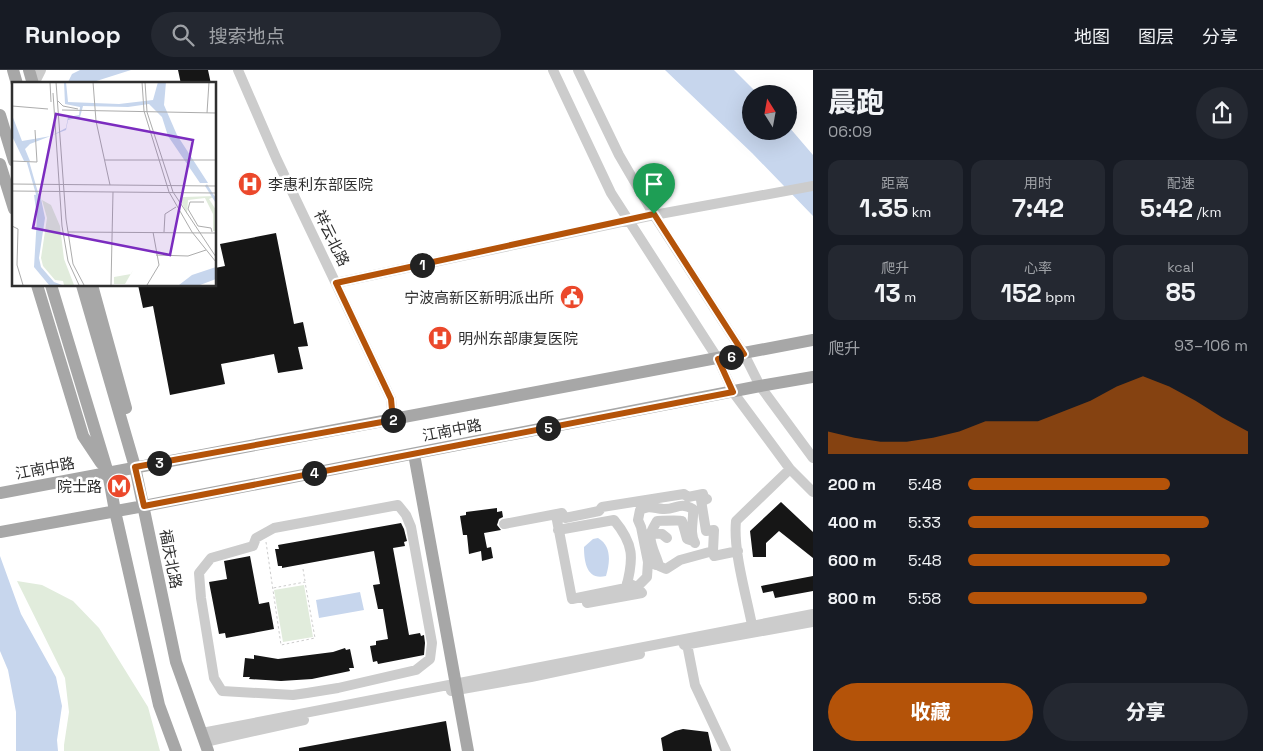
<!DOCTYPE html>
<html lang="zh">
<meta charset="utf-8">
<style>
:root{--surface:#171b24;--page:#242831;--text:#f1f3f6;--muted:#9ea1a6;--line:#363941;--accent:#b45309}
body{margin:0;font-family:"Space Grotesk","Noto Sans SC",sans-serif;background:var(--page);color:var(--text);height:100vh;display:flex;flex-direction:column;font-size:19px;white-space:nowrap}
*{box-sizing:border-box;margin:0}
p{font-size:16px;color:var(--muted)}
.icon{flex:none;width:28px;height:28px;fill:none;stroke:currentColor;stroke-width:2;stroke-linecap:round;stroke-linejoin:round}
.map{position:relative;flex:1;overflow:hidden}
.sheet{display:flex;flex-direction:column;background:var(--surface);width:450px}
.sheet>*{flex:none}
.needle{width:32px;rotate:349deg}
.tools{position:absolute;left:742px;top:15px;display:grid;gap:10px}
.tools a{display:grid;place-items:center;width:55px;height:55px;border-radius:50%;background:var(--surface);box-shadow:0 5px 20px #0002;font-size:25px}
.pin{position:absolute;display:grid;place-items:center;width:42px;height:42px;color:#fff;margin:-51px -21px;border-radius:50% 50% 50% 0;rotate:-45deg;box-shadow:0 0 5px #0007}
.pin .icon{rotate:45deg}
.km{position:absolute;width:25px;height:25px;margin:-12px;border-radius:50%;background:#222;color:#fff;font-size:14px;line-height:25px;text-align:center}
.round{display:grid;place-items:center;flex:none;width:52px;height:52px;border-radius:26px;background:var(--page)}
.headline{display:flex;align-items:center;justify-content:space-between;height:85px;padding:0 15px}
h1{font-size:28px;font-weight:800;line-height:38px}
.metrics{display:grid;grid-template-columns:repeat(3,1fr);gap:8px;height:85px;padding:5px 15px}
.metrics div{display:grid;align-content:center;border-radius:12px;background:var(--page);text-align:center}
.metrics b{font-size:25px;font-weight:800}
.metrics small{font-size:14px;font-weight:400}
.metrics p{font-size:14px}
.chart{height:140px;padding:10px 15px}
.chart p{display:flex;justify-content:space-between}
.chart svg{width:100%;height:90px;margin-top:5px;fill:var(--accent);opacity:.7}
.action{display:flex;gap:10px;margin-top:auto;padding:10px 15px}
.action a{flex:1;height:58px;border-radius:30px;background:var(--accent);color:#fff;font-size:20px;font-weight:800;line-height:58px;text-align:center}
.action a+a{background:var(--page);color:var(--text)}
ul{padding:0 15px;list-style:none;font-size:16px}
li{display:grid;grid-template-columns:80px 60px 1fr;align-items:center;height:38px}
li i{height:12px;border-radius:6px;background:var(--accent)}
header{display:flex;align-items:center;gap:30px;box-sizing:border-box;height:70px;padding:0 25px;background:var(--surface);border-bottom:1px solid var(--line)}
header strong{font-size:24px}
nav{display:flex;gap:28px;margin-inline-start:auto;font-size:18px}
.search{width:350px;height:45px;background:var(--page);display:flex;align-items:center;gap:12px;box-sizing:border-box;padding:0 18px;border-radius:28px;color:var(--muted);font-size:19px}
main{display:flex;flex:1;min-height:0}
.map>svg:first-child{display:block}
.green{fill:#e1ecdc}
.water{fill:#c7d6ed}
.building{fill:#161616}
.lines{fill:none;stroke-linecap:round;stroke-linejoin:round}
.path{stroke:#ccc;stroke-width:1;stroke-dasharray:2.5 2.5;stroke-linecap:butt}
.minor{stroke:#ccc;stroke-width:10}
.major{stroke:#a7a7a7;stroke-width:12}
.route-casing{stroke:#fff;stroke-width:10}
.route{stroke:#b45309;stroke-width:6}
.labels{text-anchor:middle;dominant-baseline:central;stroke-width:5;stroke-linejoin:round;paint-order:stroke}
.poi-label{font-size:15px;fill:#2f2f2f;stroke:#fff;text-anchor:start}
.street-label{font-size:15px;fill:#2f2f2f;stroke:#fff}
.inset-river{fill:none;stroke:#c7d6ed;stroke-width:2.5}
.inset-road{fill:none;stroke:#acacac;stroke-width:1}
.view{fill:#7b2cbf;fill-opacity:0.15;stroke:#7b2cbf;stroke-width:2.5}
.inset-edge{fill:none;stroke:#2f2f2f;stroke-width:2.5}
</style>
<header>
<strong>Runloop</strong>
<div class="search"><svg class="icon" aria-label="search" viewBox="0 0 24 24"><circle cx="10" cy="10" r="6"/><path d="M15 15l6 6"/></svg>搜索地点</div>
<nav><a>地图</a><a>图层</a><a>分享</a></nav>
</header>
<main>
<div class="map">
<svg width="813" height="681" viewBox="0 0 813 681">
<rect width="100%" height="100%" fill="#fff"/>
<path class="green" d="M17,511l25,4 31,16 26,27 49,79 12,44h-96v-6l5,-33 -4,-34z
M304,515l9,52 -30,5 -9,-52z"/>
<path class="water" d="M80,0h51l-44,14h-20l5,-10z
M665,0h69l24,24h-7v37h38v-4l24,28v61l-61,-63z
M598,468c14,8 12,25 8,38 -19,5 -22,-14 -22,-29l9,-8z
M0,486l21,58 35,63 6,29 -5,34 1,11h-42v-39l-8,-42 -8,-19z
M360,522l4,18 -45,8 -3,-18z"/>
<path class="building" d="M178,0h30l3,14h-30z
M276,163l18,91 9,-2 5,24 -10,1 5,22 -25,4 -4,-19 -53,10 4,20 -55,11 -17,-89 -10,2 -5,-23h77v-17l10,-2 -5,-22z
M781,432l32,30v26l-34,-27 -13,12v14h-13l-3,-26z
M497,438v4l5,-1 1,6 -4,2 -2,6 4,5 -17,3 3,15 4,-1 2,11 -11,3 -1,-10 -12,3 -2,-19h-4l-3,-19 6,-1v-3z
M401,453l3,6 3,12 -3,1 1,4 -12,2 16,87 11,-2 1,3 3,-1 1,8 -1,12 -46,9 -1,-3 -4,1 -3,-16 6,-1v-4l12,-2 -5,-30h-5l-5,-24 7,-1 -6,-33 -92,17v-2h-4l-3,-17h4l-1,-4z
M250,486l9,48 10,-2 5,27 -48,9 -1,-5 -6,1 -10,-52 18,-3 -3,-18z
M813,506v15l-38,7 -2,-7 -10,2 -2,-7z
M345,578l1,2 4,-1 4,19h-5l1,3 -38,8 -31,2 -32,-2 1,-2h-7l2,-19 9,1v-4l24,4 55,-7z
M446,651l5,30h-152v-3z
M683,659l25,3 4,19h-49l-2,-13 14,-7z"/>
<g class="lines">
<path class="path" d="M266,472l15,103 34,-7 -10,-56 -32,6
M303,499l2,12"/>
<path class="minor" d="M238,0l39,90 114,239 2,21
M553,0l58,123 107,166 15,33 57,77 23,23
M578,0l41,85 35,60 90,139 16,32 53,72
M34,14l7,-14
M336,213l318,-68 159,-29
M707,429l-6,1 5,31 8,-1 -1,21
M398,435l8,10 5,12 21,116 -2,16 -14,11 -78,18 -31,5 -14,2 -71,-4 -8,-13 -13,-80 -2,-25 12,-15 42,-12 3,-8 18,-10z
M556,445l16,84 54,-11c8,-30 8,-44 -12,-68l-56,10
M504,454l58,-11 3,5 34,-7 3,-4 82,-13 4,3 15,-3 2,6
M650,463l12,1 5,4
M693,471l-6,-2 -5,-18c-3,-1 -21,0 -25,0 -2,4 -5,8 -6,12 -3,10 6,23 8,33l7,3 14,-9 33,-9 1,5 24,-5
M659,495h-3l-5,-4 -3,1 -7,-35 -3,-7 2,-10c9,-5 13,-2 23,-1 13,1 16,-8 30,0 1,12 -4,23 2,34
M637,517l10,-10 1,-15
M587,533l55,-10 -5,-6 -10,-4
M752,555c-6,-31 -19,-74 -16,-104l54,-52
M686,569l9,46 31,66
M684,575l129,-23
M451,621l80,-14 109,-23
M202,663l611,-119
M205,672l99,-22"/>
<path class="major" d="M13,0l4,14
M29,0l4,14
M0,45l14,46
M0,94l14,45
M37,215l46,151 18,27
M51,215l57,188 7,38 44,194 17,46
M82,215l53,182 41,195 32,89
M92,215l34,123
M414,384l54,297
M0,423l813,-153
M0,462l144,-26 616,-120 53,-9"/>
</g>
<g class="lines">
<g class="route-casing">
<path id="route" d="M654,144l90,140 -26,5 15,33 -589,114 -9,-39 258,-47 -2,-21 -55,-116z"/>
</g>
<use href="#route" class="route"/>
</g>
<defs>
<g id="hospital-disc" transform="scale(1.25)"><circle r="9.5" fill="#eb482b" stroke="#fff"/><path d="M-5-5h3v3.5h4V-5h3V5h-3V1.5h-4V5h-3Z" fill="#fff"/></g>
<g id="civic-disc" transform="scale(1.25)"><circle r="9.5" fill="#eb482b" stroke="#fff"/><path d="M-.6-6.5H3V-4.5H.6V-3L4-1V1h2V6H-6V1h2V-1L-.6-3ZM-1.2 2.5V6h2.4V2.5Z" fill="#fff"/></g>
<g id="metro-disc" transform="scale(1.25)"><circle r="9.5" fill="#eb482b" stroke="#fff"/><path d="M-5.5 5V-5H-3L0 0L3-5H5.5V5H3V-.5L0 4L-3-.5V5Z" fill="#fff"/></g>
</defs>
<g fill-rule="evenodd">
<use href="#hospital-disc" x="250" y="114"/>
<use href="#civic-disc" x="572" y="227"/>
<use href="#hospital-disc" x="440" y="268"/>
<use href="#metro-disc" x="119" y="416"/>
</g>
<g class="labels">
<g class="poi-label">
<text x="268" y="114">李惠利东部医院</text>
<text x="554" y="227" text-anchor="end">宁波高新区新明派出所</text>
<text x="458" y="268">明州东部康复医院</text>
<text x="102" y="416" text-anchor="end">院士路</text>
</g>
<g class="street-label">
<text transform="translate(332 168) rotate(64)">祥云北路</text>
<text transform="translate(452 360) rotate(-11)">江南中路</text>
<text transform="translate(45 398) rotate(-11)">江南中路</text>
<text transform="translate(171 489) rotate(79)">福庆北路</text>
</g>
</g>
<g transform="translate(12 12)">
<rect width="204" height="204" fill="#fff"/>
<path d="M204,114l-7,3 7,11v21h-3v-17l-8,-16 -17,2 -1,14 -6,-13 2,-4zM30,118l9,5 9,21 4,33 10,26h-10l-1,-4 -8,-1 -12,-14 -2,-8 6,-40zM121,188l-8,14h-11v-7l17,-3z" fill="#e1ecdc"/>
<path d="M52,0h2l2,20 51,2 34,-4 5,-18h8l-2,23 13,30 31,48h-8l-32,-47 -6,-19 -13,-13 -21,3 -45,-1 -3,11 -12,3 -2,10 -36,14 -5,5 5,12h-6l-12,-25v-21l10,26 29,-5 15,-8 2,-11 11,-2 1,-8 -15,-3zM28,112l5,24 -6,40 2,9 13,15 8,3h-13l-15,-18 3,-50 -3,-22zM204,185v12l-16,6h-21l13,-10z" fill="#c7d6ed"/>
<path class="inset-river" d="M16,80l10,35M194,103l10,16"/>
<path class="inset-road" d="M38,0l1,20M44,0l10,137 7,45 11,21M81,0l3,39 14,64M130,0l2,29 25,81 23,40 24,30M133,0l2,30 26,80 43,65M41,11l9,133 6,35 11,24M46,19l5,5 15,3M0,24l36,3M50,28l154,3M195,31l2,-31M93,78h111M0,79l25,1 -2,-32M0,102l204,2M0,109l204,2M192,120h-14l-2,7 10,17 13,2 1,4M0,144l6,3 -1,36 6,20M56,150l148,1M152,150l1,-18 11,-7M144,173l32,1 18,-6M99,203l2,-93M135,203l12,-20 -6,-33"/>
<path class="view" d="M44,32l137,26 -23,115 -137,-27z"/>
<rect width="204" height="204" class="inset-edge"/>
</g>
</svg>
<div class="tools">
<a><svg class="needle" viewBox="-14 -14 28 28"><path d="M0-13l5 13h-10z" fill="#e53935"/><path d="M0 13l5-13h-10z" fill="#9ea1a6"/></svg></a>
</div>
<div class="pin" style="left:654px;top:144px;background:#1e9e55"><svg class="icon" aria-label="arrive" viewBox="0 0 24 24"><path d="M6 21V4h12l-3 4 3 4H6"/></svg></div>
<b class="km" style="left:422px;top:195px">1</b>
<b class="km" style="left:393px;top:350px">2</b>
<b class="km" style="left:159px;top:393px">3</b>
<b class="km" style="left:314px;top:403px">4</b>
<b class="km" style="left:548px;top:358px">5</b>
<b class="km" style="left:731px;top:287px">6</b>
</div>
<section class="sheet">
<div class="headline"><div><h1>晨跑</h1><p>06:09</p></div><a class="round"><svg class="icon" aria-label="share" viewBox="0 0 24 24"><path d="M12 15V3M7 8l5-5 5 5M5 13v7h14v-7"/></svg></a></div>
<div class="metrics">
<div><p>距离</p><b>1.35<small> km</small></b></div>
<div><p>用时</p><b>7:42</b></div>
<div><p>配速</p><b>5:42<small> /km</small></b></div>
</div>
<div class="metrics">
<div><p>爬升</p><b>13<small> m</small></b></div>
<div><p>心率</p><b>152<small> bpm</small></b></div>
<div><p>kcal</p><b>85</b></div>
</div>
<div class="chart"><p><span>爬升</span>93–106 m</p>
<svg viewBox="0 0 160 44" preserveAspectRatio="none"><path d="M0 44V33L10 36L20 38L30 38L40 36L50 33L60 28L70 28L80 28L90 23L100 18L110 11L120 6L130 11L140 18L150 26L160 33V44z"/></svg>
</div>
<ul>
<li><b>200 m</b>5:48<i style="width:72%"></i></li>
<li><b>400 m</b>5:33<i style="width:86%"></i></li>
<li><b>600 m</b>5:48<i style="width:72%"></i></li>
<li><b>800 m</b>5:58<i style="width:64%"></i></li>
</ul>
<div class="action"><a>收藏</a><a>分享</a></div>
</section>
</main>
